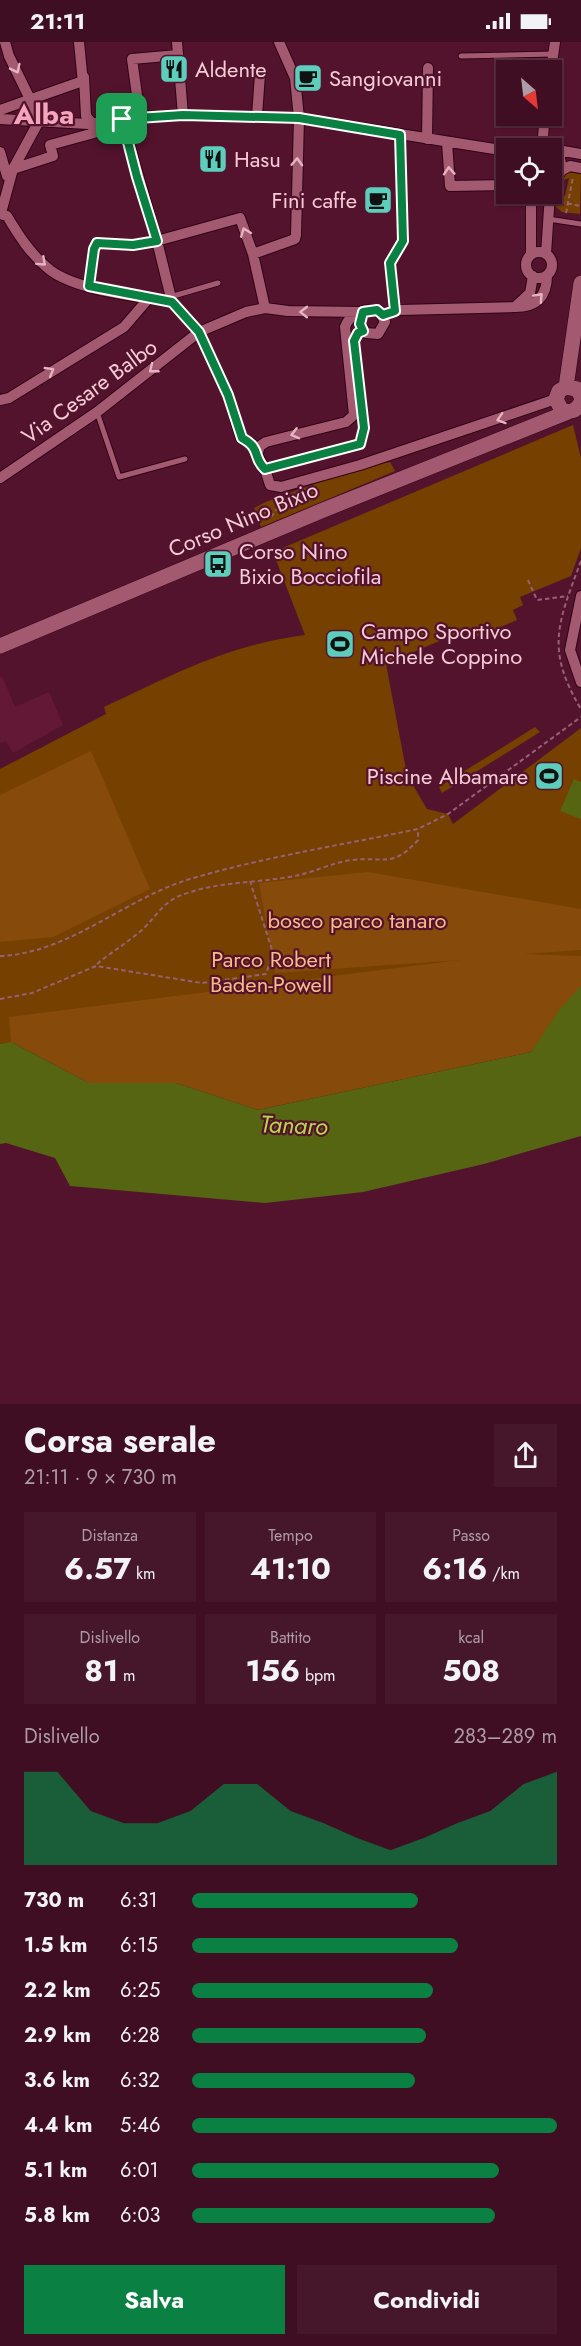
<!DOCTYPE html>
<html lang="it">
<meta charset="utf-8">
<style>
:root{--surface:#3f0e22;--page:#46172a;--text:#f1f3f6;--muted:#ad9ca5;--line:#582e40;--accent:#0b8043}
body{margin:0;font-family:Jost,sans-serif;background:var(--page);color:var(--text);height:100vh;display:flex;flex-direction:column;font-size:22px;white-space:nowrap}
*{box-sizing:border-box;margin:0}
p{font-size:20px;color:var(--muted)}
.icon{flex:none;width:33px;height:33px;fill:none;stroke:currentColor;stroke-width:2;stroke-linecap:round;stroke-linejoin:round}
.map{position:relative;height:1362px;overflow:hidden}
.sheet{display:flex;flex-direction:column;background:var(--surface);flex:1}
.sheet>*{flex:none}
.needle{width:39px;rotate:152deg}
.tools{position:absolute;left:496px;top:18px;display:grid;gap:12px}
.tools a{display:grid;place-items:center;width:66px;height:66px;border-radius:0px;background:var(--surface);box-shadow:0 2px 4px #0004,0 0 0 2px var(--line);font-size:30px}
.pin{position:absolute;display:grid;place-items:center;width:51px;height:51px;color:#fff;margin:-26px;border-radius:12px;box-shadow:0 3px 9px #0006}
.round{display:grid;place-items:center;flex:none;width:63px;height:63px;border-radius:0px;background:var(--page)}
.summary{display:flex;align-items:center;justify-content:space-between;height:102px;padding:0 24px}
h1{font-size:33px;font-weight:700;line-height:45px}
.metrics{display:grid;grid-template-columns:repeat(3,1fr);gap:9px;height:102px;padding:6px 24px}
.metrics div{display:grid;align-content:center;border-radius:0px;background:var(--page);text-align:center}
.metrics b{font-size:30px;font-weight:700}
.metrics small{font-size:16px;font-weight:400}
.metrics p{font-size:16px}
.chart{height:168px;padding:12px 24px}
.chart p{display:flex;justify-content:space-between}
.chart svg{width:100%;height:108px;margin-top:6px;fill:var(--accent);opacity:.7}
.cta{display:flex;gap:12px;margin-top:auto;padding:12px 24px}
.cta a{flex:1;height:69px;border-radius:0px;background:var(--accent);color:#fff;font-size:24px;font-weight:700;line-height:69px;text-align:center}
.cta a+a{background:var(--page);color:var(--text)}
ul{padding:0 24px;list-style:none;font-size:20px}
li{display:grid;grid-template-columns:96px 72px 1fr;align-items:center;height:45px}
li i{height:15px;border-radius:8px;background:var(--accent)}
.status{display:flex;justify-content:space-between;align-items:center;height:42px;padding:0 30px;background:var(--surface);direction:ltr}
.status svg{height:16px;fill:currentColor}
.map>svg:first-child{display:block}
.built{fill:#631936}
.green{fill:#764000}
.forest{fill:#864b0b}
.water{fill:#556511}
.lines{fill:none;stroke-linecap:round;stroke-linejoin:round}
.lane-casing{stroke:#310216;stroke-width:7}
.street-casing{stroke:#310216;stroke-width:12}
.secondary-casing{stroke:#310216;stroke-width:16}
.path{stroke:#986074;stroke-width:2;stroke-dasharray:4.5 3;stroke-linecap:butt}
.lane{stroke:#a35a71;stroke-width:5}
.street{stroke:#a35a71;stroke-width:10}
.secondary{stroke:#a35a71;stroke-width:15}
.oneway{stroke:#e5b4c2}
.route-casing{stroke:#fff;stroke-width:12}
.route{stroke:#0b8043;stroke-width:8}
.labels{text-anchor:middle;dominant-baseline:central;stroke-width:4.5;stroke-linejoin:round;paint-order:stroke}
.poi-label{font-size:22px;fill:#f5cbd6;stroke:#54132d;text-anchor:start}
.street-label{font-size:22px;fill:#f5cbd6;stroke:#54132d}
.park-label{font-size:22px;fill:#f8ba87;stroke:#54132d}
.water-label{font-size:24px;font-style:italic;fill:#b8d54e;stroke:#54132d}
.district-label{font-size:28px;font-weight:bold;fill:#f4a4bb;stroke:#54132d}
</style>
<div class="status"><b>21:11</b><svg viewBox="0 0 49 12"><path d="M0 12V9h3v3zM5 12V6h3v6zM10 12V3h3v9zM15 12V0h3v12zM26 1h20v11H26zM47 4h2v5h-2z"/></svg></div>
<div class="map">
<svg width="581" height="1362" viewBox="0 0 581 1362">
<rect width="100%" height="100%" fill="#54132d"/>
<path class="built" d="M2,634l13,31 34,-15 14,33 -50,28 -7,-12 -6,2v-66z"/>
<path class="green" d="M569,130l12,2 -1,40 -18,-2 -6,-5 2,-9 7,-2 4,-18 -8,3 1,-5z
M573,383l8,33v90l-10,28 -51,21 3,8 -10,5 4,10 -46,19 -4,-10 -81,35 21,111 20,34 21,5 5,10 128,-96v263l-581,53v-275l106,-55 -2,-7c70,-33 123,-62 201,-72l-32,-83z
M390,420l5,9 -134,56 -7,-19 14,-7 93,-34z
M535,685l5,5 -98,61 -3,-6z"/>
<path class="forest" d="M91,709l59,138 -97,48 -53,5v-147z
M368,830l213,37v41l-57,4 57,2v35l-50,61 -273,58 -82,-27h-87l-78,-41 -2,-25 451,-57 -185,13 -16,-90z"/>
<path class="water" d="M574,737l7,3v37l-21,-8z
M581,944v150l-97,28 -121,28 -98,11 -195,-17 -15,-28 -49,-15 -6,1v-100l11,-2 78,41h87l82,27 273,-58 28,-42z"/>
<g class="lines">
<g class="lane-casing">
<path id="lane" d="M461,14l93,-2
M548,177l33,5
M170,255l48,-14
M97,370l22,65 66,-18"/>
</g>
<g class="street-casing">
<path id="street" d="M5,0l4,14 19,39
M79,0l4,41
M177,0l6,73
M551,28l4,-28
M0,68l80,-28 4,-5 2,39 6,7 2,10 -44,12 3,11 -40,13 -6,7 -7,-24
M257,74l3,-42
M140,75l-8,-58 46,-4
M0,77l88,5 52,-7 43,-2 116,3 208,33
M122,77l35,122 15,61 27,30 29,63 13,43 11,6 5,7
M427,97l1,-71
M447,100l3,44 57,-1
M542,104l3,-30
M552,107l29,5
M562,128l8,-4 11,2
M552,142l10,-14 -2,-12 -7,-9
M531,152v61
M1,171l12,-44 26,-48 -9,-23
M0,172l7,2c12,20 24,39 43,54 28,21 87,26 122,32
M526 223a13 13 0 1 1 26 0a13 13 0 1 1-26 0Z
M253,212l42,-15 1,-4 3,-117 -4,-40 -16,-36
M546,212l4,-60
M533,234l-3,17 -15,14c21,0 32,-10 32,-32
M89,244l5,-37 3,-6 36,2 20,-3 87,-24 13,36 12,54
M395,269l-5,-48 13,-22 -3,-106
M389,271l11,-3 115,-3
M363,289l-5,2 -4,8 10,87 -4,16 -95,25 5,16 11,2 79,-22 196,-66
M0,358l9,-2 115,-71 25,-29
M265,427l-8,-14 3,-9 6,-4 80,-20 8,-7 -9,-88c5,-14 22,-21 35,-15l5,10 -7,12 -12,-1 -6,-9 3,-12
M0,436l97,-66 102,-80 47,-20 19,-4 23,3 75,1
M581,554l-11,54 11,32"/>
</g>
<g class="secondary-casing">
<path id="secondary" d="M566,345l15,-104
M581,354l-4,-7 -11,-2 -7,4 -3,8 5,10c8,5 16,2 20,-7
M0,604l321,-135 247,-99"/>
</g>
<path class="path" d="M560,160l21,4
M566,171l7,-36
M271,475l8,-11 32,-15
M581,519c-23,62 -36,88 0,148
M528,538l9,20 31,-4
M0,914c70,-3 124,-57 190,-77 74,-22 152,-34 228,-50l30,-15 133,-97
M97,922c13,-11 27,-19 40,-30 15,-11 23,-29 40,-37 39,-17 82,-13 122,-22 18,-4 35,-13 53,-15 31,-4 40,9 66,-20v-11
M0,957l32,-6 64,-27 106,17 64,-9 7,-21 -23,-72"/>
<use href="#lane" class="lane"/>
<use href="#street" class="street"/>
<use href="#secondary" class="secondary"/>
</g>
<defs><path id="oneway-chevron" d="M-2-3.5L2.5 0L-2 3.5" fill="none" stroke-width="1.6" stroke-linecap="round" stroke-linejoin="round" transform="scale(1.5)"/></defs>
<g class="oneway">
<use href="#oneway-chevron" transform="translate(16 27) rotate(64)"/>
<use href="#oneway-chevron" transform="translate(297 120) rotate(-87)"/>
<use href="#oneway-chevron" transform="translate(449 129) rotate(-94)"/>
<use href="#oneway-chevron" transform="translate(245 190) rotate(-111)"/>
<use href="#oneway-chevron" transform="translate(42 220) rotate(42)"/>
<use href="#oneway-chevron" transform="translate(539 255) rotate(-47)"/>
<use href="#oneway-chevron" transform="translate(304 270) rotate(-179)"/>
<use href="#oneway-chevron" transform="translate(153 327) rotate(142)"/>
<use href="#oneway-chevron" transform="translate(50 329) rotate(-31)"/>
<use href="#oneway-chevron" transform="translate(501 377) rotate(162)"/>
<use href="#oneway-chevron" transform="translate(295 392) rotate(166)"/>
</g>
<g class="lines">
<g class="route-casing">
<path id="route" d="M183,73l116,3 101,17 3,106 -13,22 5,48 -12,4 -6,-5 -14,2 -3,12 3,7 -5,2 -4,8 10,87 -4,16 -95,25c-13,-12 -3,-20 -23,-31l-14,-43 -29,-63 -27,-30 -83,-16 5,-37 3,-6 36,2 24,-4 -20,-64 -15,-58z"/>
</g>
<use href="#route" class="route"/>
</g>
<defs>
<g id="restaurant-square" transform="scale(1.5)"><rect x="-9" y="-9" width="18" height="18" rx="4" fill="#5ccebb" stroke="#54132d"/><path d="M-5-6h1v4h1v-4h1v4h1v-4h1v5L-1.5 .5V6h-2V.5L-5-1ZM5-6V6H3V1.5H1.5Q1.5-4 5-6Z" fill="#111"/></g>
<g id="cafe-square" transform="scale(1.5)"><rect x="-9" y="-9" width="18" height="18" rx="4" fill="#5ccebb" stroke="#54132d"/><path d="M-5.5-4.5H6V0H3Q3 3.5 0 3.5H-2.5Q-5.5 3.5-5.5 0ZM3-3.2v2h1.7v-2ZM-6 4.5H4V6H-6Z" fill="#111"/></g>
<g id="bus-square" transform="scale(1.5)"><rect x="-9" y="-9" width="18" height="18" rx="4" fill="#5ccebb" stroke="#54132d"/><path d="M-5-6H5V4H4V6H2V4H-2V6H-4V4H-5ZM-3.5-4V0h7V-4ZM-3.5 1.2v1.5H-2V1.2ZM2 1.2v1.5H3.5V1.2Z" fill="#111"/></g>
<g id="stadium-square" transform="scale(1.5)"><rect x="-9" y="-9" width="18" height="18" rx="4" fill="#5ccebb" stroke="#54132d"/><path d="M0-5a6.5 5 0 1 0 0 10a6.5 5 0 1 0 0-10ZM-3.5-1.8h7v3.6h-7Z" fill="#111"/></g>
</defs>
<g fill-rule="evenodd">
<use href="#restaurant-square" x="174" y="27"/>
<use href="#cafe-square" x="308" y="36"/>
<use href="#restaurant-square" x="213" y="117"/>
<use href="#cafe-square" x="378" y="158"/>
<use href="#bus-square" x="218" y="522"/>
<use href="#stadium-square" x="340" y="602"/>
<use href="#stadium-square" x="549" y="734"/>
</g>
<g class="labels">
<g class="poi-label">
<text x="195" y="27">Aldente</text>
<text x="329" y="36">Sangiovanni</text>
<text x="234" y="117">Hasu</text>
<text x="357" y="158" text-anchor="end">Fini caffe</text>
<text x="239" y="509">Corso Nino<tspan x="239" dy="25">Bixio Bocciofila</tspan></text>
<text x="361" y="589">Campo Sportivo<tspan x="361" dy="25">Michele Coppino</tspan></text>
<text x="528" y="734" text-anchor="end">Piscine Albamare</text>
</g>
<g class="street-label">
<text transform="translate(89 349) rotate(-36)">Via Cesare Balbo</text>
<text transform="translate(243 477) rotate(-23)">Corso Nino Bixio</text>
</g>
<g class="park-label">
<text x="357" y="878">bosco parco tanaro</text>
<text x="271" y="917">Parco Robert<tspan x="271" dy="25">Baden-Powell</tspan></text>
</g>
<g class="water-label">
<text transform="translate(294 1083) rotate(2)">Tanaro</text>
</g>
<g class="district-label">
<text x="44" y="72">Alba</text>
</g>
</g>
</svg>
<div class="tools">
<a><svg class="needle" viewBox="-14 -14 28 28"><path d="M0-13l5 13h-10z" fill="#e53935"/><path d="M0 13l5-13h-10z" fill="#ad9ca5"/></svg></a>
<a><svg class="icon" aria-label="locate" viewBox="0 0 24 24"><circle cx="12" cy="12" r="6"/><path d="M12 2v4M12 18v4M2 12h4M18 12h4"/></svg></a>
</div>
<div class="pin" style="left:122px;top:77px;background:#1e9e55"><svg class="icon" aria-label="arrive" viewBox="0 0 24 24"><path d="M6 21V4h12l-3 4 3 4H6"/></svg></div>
</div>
<section class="sheet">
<div class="summary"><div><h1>Corsa serale</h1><p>21:11 · 9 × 730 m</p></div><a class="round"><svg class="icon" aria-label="share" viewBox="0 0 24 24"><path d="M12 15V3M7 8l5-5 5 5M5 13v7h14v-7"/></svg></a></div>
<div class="metrics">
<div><p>Distanza</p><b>6.57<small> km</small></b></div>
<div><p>Tempo</p><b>41:10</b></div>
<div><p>Passo</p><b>6:16<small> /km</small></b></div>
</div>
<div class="metrics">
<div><p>Dislivello</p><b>81<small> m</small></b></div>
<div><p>Battito</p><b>156<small> bpm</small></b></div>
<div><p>kcal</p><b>508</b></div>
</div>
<div class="chart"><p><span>Dislivello</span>283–289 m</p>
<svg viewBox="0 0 160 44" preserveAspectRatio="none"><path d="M0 44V6L10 6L20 22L30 27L40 27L50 22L60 11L70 11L80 22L90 27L100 33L110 38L120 33L130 27L140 22L150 11L160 6V44z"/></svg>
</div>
<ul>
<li><b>730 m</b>6:31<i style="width:62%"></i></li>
<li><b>1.5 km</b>6:15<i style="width:73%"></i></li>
<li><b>2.2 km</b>6:25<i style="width:66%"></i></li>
<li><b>2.9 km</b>6:28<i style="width:64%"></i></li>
<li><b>3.6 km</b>6:32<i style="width:61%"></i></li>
<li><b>4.4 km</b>5:46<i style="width:100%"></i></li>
<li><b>5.1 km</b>6:01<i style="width:84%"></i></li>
<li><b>5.8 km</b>6:03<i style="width:83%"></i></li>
</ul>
<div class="cta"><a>Salva</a><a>Condividi</a></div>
</section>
